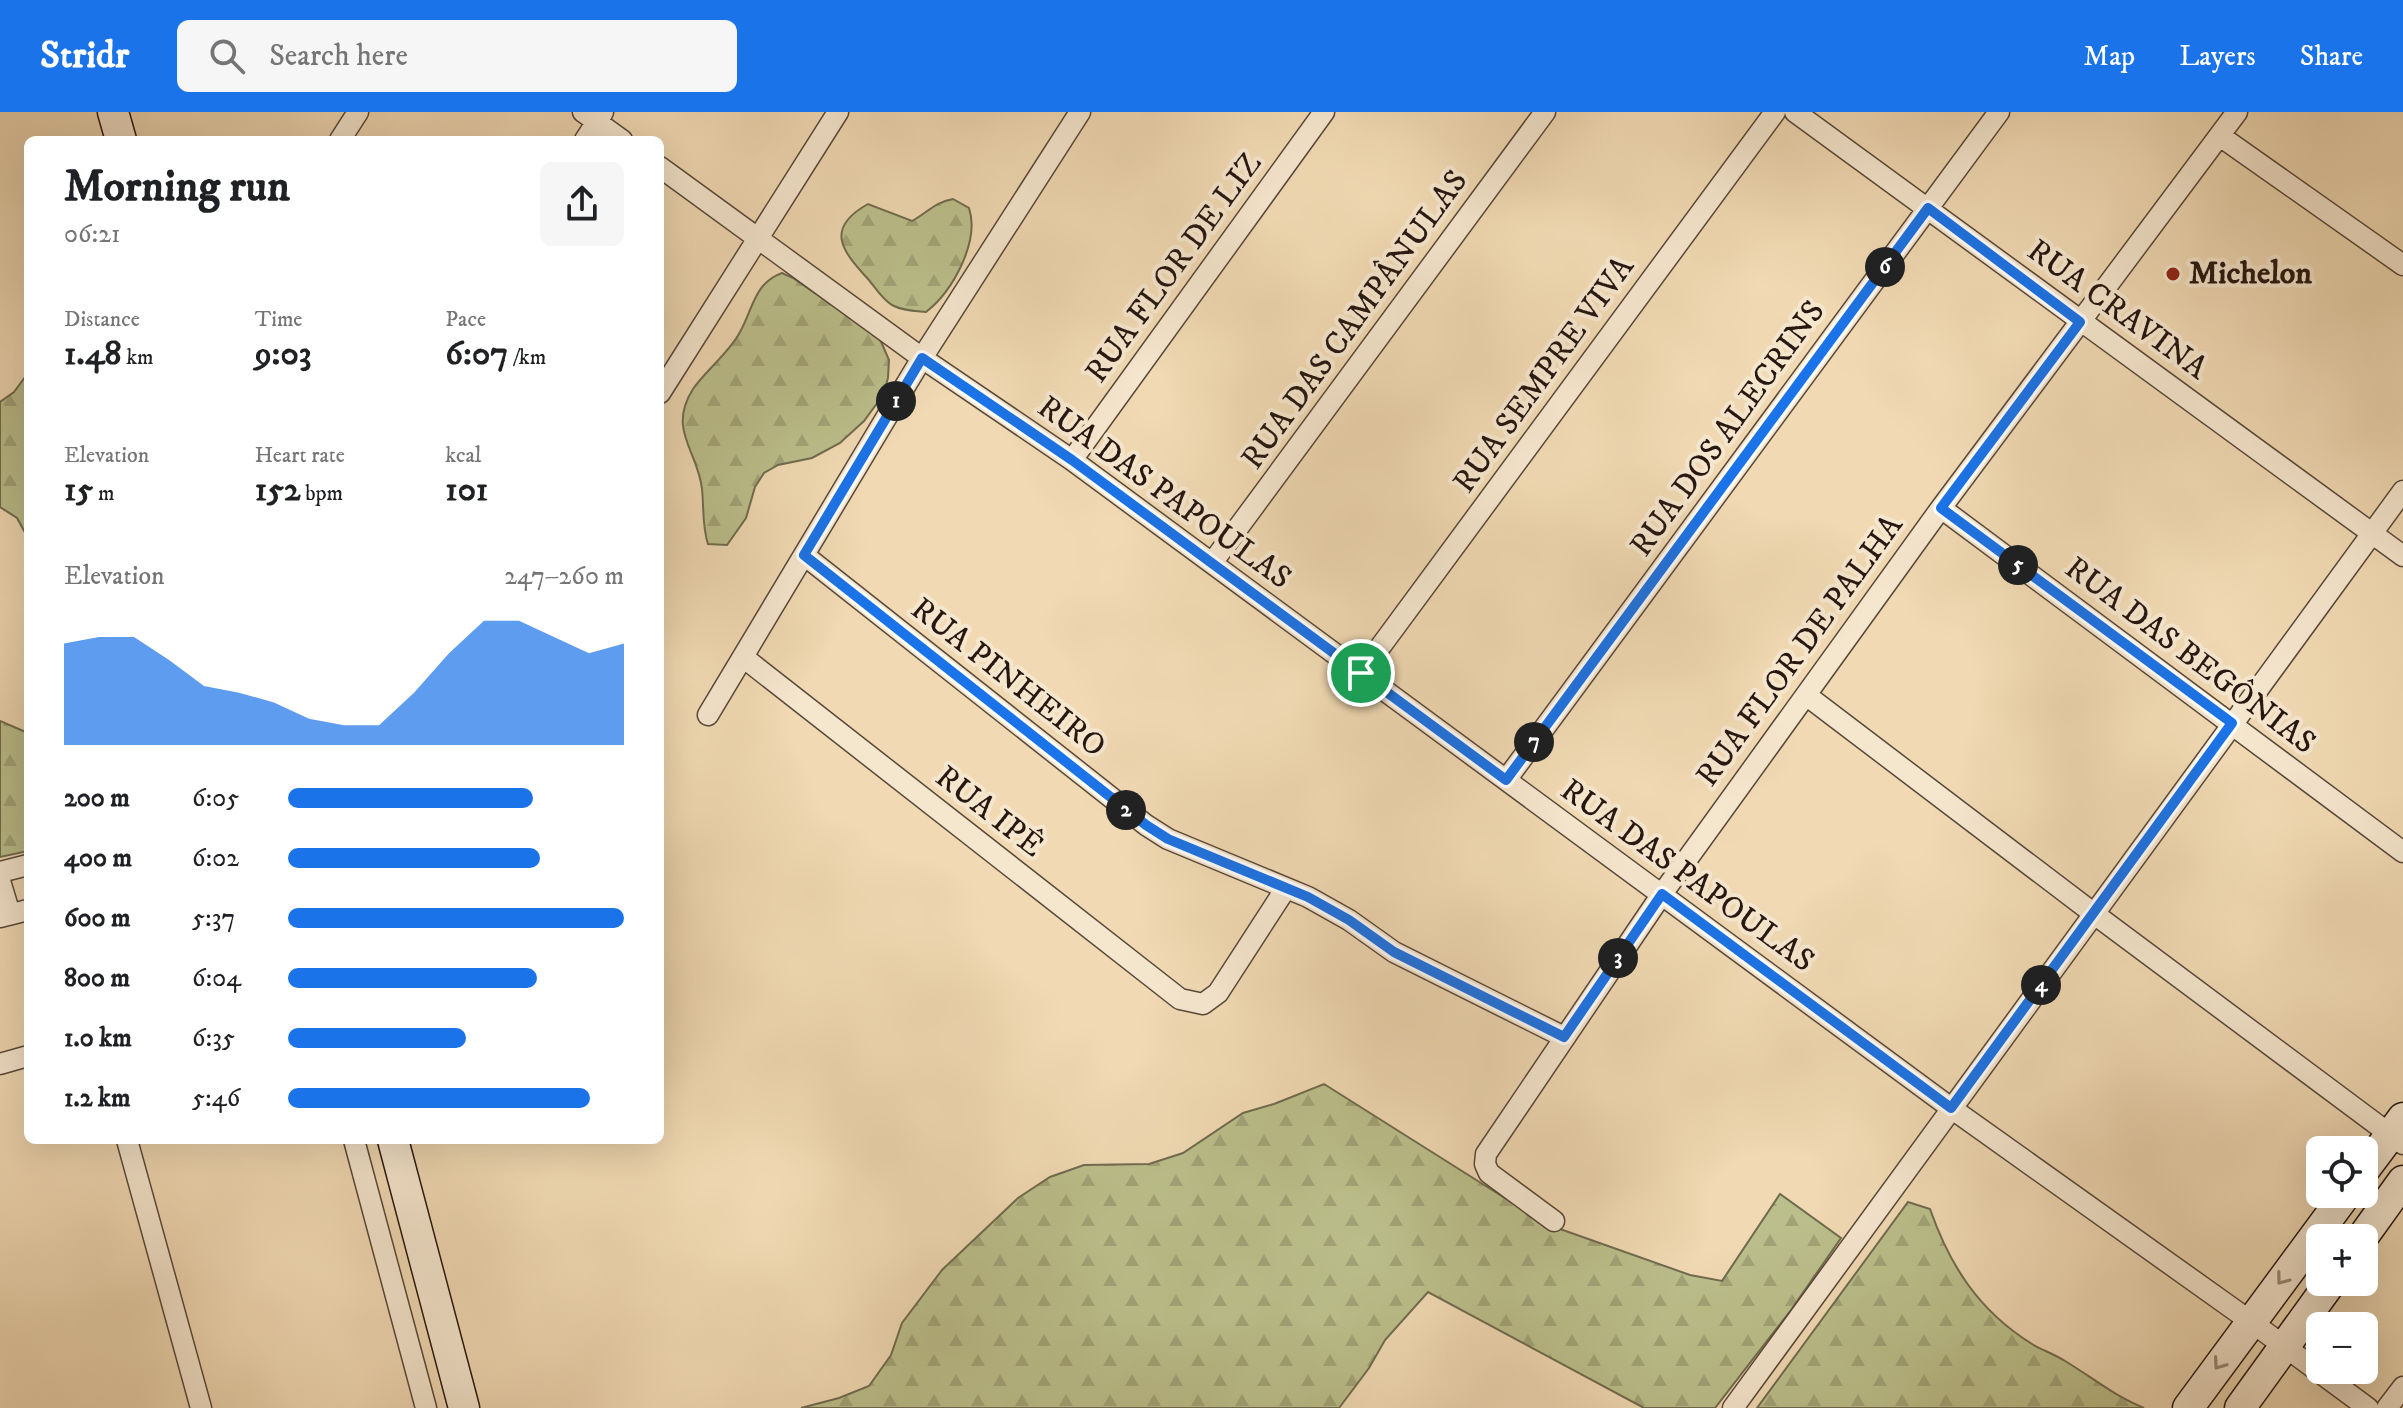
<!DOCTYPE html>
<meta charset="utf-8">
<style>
:root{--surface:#fff;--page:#f6f6f6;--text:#202124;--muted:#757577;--accent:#1a73e8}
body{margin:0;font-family:"IM FELL DW Pica",serif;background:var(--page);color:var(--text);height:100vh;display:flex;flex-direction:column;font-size:30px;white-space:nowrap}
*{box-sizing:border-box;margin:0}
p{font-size:26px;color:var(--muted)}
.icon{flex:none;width:44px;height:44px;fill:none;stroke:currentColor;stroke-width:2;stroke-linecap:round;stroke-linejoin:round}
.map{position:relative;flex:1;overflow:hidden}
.drawer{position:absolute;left:24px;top:24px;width:640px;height:1008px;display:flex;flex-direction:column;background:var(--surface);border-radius:12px;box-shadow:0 8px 32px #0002}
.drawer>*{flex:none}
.buttons{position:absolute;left:2306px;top:1024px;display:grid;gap:16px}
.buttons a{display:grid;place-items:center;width:72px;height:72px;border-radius:12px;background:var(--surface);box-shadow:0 8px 32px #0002;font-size:40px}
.pin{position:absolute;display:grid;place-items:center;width:68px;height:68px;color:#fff;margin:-34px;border:4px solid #fff;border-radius:50%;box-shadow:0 2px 8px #0007}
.km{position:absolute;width:40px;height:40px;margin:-20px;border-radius:50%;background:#222;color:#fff;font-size:22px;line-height:40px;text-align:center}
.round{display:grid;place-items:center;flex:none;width:84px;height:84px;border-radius:12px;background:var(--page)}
.head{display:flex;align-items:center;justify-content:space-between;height:136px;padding:0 40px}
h1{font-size:44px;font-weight:700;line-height:60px}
.stats{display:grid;grid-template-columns:repeat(3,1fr);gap:12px;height:136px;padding:8px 40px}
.stats div{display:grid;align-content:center}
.stats b{font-size:34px;font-weight:700}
.stats small{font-size:22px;font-weight:400}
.stats p{font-size:22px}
.chart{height:224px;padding:16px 40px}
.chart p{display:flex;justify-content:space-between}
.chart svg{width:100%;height:144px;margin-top:8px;fill:var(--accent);opacity:.7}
ul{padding:0 40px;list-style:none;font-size:26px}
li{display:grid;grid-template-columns:128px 96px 1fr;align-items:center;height:60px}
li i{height:20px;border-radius:10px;background:var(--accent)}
header{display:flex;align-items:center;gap:48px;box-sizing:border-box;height:112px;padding:0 40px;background:var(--accent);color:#fff}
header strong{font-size:38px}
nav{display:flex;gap:44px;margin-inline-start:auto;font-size:28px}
.search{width:560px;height:72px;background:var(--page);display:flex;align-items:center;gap:20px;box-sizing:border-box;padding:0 28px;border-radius:12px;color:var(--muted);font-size:30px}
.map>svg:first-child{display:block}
.forest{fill:url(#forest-firs);stroke:#706b4e;stroke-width:2}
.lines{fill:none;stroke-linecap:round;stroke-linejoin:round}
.street-casing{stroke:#584839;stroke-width:23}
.secondary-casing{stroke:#261710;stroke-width:33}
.street{stroke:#f5e6ce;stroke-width:20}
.secondary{stroke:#f5e6ce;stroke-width:30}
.oneway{stroke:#988978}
.route-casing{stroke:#fff;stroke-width:16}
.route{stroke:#1a73e8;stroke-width:10}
.poi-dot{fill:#8f2418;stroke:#f5e6ce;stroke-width:3}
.labels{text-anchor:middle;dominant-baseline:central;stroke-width:8;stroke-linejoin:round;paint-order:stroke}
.street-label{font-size:32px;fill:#261710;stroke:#f5e6ce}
.poi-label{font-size:32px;font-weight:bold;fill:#261710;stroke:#f5e6ce;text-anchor:start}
</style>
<header>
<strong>Stridr</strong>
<div class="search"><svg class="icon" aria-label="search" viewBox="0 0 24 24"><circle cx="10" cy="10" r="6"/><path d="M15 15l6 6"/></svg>Search here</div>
<nav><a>Map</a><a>Layers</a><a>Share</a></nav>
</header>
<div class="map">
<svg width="2403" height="1296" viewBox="0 0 2403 1296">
<defs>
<pattern id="forest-firs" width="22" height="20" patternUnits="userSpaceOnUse" patternTransform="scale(2)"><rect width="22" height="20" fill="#bbbf8b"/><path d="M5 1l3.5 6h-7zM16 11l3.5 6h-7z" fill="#a1a377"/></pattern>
</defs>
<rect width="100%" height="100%" fill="#f0d9b3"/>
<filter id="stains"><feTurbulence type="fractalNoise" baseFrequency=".0025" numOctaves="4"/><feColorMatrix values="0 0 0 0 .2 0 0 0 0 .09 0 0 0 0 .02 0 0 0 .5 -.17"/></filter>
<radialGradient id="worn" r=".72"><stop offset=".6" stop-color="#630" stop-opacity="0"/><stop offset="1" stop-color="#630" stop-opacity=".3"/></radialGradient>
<path class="forest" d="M953,87l16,9c11,33 -16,83 -43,104 -10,-1 -22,-1 -32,-6 -10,-4 -19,-19 -26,-27 -27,-29 -43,-51 0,-75l44,17c16,-9 23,-19 41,-22z
M782,161l11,5 86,59 10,23 -1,18 -5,17 -19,26 -24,22 -28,15 -34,7 -14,8 -9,14 -9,31 -19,27 -19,-1c-6,-18 -4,-36 -6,-55 -4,-38 -35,-59 -9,-100 14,-20 36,-36 47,-57 13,-23 14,-49 42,-59z
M28,261v165l-11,-20 -17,-11v-105l14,-10z
M0,609l28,12v118l-28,6z
M1324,972l222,140 144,51 32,6 58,-87 61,44 -50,72 -76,98h-71l-216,-116 -43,48 -16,28 -30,40h-538l38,-10 30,-12 22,-31 11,-32 40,-53 76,-72 32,-21 34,-12 65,-1 34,-11 60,-40 31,-9z
M1908,1090l22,7c20,57 49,102 102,135 10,6 22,10 33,17 27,16 49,35 79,47h-387z"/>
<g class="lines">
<g class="street-casing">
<path id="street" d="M583,0l39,28
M1795,0l608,444
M2220,24l183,129
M340,28l18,-28
M585,28l18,-28
M660,55l262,191 150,102 879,648 299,213 118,87
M660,281l178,-281
M1072,348l252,-348
M1941,396l462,344
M804,443l342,270 22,14 140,58 41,23 45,32 170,85
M1212,451l333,-451
M743,545l437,342 23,5 15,-11 68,-105
M1361,561l414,-561
M1806,583l287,218 310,231
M708,603l214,-357 158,-246
M1506,668l493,-668
M0,760l28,-7
M0,769l10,33
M0,805l28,-7
M0,952l28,-8
M127,1028l74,268
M354,1028l72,268
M1554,1109l-65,-48 -4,-9 1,-10 176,-260 279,-386 296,-396
M1733,1296l670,-917
M2387,1296l16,-21"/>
</g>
<g class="secondary-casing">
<path id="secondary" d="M113,0l8,28
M393,1028l71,268
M2364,1058l39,-52
M2362,1126l41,-57
M2188,1296l158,-214
M2240,1296l91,-126"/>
</g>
<use href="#street" class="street"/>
<use href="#secondary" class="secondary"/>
</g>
<defs><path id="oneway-chevron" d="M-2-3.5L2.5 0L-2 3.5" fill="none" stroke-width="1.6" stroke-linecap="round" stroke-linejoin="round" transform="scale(2)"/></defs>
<g class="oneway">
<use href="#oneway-chevron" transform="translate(2282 1167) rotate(127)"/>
<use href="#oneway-chevron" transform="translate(2219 1252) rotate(125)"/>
</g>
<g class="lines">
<g class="route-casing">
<path id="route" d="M1928,96l152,114 -139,186 291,215 -281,385 -289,-214 -98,143 -170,-85 -45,-32 -41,-23 -140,-58 -22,-14 -342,-270 118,-197 150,102 434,320z"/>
</g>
<use href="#route" class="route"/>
</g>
<circle class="poi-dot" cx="2173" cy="162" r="8"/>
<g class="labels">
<g class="street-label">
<text transform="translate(1174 156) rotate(-54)">RUA FLOR DE LIZ</text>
<text transform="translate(2117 198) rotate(36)">RUA CRAVINA</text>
<text transform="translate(1355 208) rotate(-54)">RUA DAS CAMPÂNULAS</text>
<text transform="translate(1544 263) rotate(-54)">RUA SEMPRE VIVA</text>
<text transform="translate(1728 317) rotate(-54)">RUA DOS ALECRINS</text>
<text transform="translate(1164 381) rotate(36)">RUA DAS PAPOULAS</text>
<text transform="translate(1800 539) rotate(-54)">RUA FLOR DE PALHA</text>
<text transform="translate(2190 544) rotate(37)">RUA DAS BEGÔNIAS</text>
<text transform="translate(1008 566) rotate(38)">RUA PINHEIRO</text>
<text transform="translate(989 700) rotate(38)">RUA IPÊ</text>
<text transform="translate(1687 764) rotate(36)">RUA DAS PAPOULAS</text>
</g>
<g class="poi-label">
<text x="2189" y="162">Michelon</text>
</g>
</g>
<rect width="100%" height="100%" filter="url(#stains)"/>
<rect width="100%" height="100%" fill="url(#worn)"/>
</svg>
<div class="buttons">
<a><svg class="icon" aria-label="locate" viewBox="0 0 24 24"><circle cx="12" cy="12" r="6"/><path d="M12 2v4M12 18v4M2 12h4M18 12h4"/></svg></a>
<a>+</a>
<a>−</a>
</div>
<div class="pin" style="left:1361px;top:561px;background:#1e9e55"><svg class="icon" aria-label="arrive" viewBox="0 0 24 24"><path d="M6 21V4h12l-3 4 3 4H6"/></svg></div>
<b class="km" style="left:896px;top:289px">1</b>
<b class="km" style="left:1126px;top:698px">2</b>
<b class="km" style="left:1618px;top:846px">3</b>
<b class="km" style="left:2041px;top:873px">4</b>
<b class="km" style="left:2018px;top:453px">5</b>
<b class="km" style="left:1885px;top:155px">6</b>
<b class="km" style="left:1534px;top:630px">7</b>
<section class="drawer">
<div class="head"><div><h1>Morning run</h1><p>06:21</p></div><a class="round"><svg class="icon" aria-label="share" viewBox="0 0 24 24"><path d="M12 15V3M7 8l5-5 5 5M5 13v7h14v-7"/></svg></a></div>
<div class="stats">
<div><p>Distance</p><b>1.48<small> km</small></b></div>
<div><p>Time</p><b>9:03</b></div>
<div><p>Pace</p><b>6:07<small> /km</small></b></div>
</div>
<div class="stats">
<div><p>Elevation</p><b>15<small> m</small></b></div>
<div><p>Heart rate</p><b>152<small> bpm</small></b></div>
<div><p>kcal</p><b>101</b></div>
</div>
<div class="chart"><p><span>Elevation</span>247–260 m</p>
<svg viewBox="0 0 160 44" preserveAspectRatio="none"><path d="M0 44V13L10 11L20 11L30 18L40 26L50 28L60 31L70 36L80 38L90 38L100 28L110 16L120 6L130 6L140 11L150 16L160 13V44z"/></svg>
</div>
<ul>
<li><b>200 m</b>6:05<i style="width:73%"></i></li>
<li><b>400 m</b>6:02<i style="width:75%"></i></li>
<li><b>600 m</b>5:37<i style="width:100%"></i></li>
<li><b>800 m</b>6:04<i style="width:74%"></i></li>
<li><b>1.0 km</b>6:35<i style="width:53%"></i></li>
<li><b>1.2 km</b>5:46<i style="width:90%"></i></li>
</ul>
</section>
</div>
